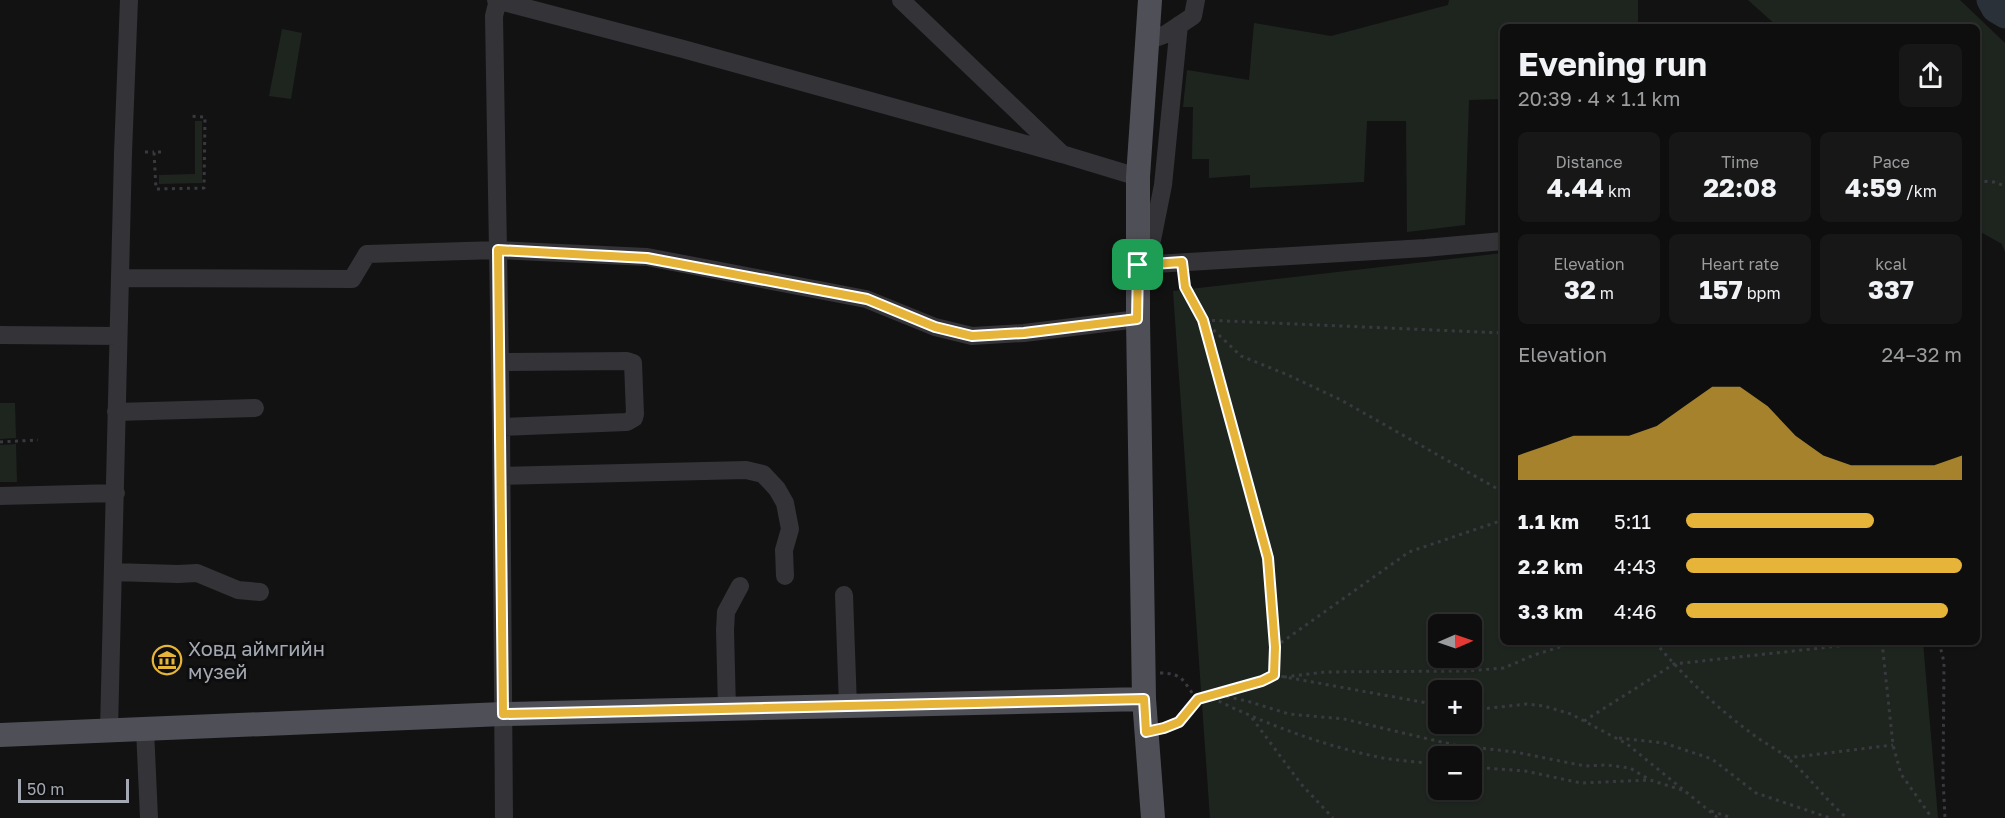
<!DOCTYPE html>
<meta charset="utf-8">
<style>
:root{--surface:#0e0e0e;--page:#171717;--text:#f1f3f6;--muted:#9b9c9e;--line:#2e2e2e;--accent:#e5b438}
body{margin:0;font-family:"Golos Text",sans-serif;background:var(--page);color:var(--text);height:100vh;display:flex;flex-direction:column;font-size:22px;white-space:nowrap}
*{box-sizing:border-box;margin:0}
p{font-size:20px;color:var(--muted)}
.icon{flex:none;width:33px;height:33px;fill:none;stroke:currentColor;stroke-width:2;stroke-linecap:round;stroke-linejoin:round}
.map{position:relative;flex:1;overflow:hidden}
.details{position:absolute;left:1500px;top:24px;width:480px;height:621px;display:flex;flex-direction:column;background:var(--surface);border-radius:9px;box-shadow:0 2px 4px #0004,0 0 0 2px var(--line)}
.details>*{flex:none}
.needle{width:39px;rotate:88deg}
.controls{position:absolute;left:1428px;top:614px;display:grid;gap:12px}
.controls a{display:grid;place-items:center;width:54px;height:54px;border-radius:9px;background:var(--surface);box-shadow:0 2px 4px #0004,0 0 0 2px var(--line);font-size:30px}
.scale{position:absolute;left:18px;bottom:15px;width:111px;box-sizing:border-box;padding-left:6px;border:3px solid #a4a8b3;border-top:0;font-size:16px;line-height:21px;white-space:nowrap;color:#a4a8b3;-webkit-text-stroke:4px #0d0d0e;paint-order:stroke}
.pin{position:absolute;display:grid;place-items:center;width:51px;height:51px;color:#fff;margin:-26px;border-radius:12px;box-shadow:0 3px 9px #0006}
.round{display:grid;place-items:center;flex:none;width:63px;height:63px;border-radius:9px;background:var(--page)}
.headline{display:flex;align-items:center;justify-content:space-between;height:102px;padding:0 18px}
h1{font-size:33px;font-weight:700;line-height:45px}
.stats{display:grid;grid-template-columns:repeat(3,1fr);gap:9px;height:102px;padding:6px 18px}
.stats div{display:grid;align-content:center;border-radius:9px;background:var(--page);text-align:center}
.stats b{font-size:26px;font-weight:700}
.stats small{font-size:16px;font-weight:400}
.stats p{font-size:16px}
.chart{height:168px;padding:12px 18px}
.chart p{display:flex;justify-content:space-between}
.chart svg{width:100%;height:108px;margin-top:6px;fill:var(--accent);opacity:.7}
ul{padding:0 18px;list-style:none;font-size:20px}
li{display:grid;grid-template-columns:96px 72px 1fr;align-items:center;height:45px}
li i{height:15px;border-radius:8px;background:var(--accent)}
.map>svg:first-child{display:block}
.green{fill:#1e251f;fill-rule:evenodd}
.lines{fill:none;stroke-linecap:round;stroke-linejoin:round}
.river{stroke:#2b3138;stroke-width:27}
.path{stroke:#393a3f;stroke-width:3;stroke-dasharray:3 4.5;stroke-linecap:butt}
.minor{stroke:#333338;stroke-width:18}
.major{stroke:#4f5057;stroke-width:24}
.route-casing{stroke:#fff;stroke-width:12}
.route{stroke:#e5b438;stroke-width:8}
.labels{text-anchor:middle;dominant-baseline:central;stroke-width:6;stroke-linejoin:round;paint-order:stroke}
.poi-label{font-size:20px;fill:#a4a8b3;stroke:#0d0d0e;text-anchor:start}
</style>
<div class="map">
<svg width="2005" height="818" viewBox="0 0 2005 818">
<rect width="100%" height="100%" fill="#121213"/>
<path class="green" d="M1449,0h189v27h-135v72l-34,1 -4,125 -58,7 -1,-111h-39l-3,61 -114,6v-13l-41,3v-19h-17l1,-52h-10l4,-37 62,10 5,-57 77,13 117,-31z
M1748,0h212l45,43v209l-3,-8 -25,-14v-203h-199z
M282,29l20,4 -11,66 -22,-3z
M195,121h7v62l-43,1v-9l36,-1z
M1503,253v389h420l15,176h-728l-37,-527zM1438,624h34v33h-34zM1438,690h34v33h-34zM1438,756h34v33h-34z
M0,403h15l1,35 -16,1z
M16,444l1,38h-17v-37z"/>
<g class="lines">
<path class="river" d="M1990,0l5,9 10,6"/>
<path class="path" d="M145,152h9
M161,152h-7l2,37 48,-1 1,-71 -16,-1
M1977,181l17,1 11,4
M1184,279l1,8 18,33 38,36 47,19 53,25 162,92
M0,442l38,-2
M1655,642c29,35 63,67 100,94 10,7 21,13 30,20 23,18 40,44 62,62
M1882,642l11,103 8,29 31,44
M1939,642l5,20 -1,116 2,40
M1275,647l-7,-89 -65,-238 300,13
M1160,673c26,0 23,11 38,27l64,-19 12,-6 1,-28 134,-95 94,-32
M1274,675l164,30
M1284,677l41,-5 140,-1 39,-3 30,-13 42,-13
M1219,695l28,6 42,13 55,5 110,26 61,7 70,14 22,-1 23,3 20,12
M1212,698c54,26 111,48 171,60 18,3 37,4 55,6
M1472,710l55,-6 17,2 27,8 56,30 91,74
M1252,718l49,66 32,34
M1584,721l90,-57 202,-22
M1165,727l14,-6 19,-21
M1619,738l45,5 48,16 44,34 74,25
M1787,758l106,-13
M1472,767l53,4 56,12 69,-3 35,11
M1711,811l21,7"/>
<path class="minor" d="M496,0l187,49 379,105
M498,0l-4,16 7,411 3,391
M901,0l161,154 76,23
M1147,41l19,-7 27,-18 3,-16
M1138,255l14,-15 11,-55 16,-160
M1138,265l287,-17 78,-7
M120,278l232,1 15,-25 131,-4 149,7 219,42 69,28 37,9 52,-3 114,-14
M0,335l118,1
M500,362l127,-1 6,2 2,51 -1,4 -7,4 -126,5
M116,412l139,-4
M502,476l244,-6 17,4 14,15 8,14 5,26 -6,21 1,26
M0,496l116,-3
M113,572l65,2 19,-1 41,17 22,2
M844,595l4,111
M727,709l-2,-79 1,-18 14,-26
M145,729l4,89
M109,730l14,-577 6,-153"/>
<path class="major" d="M1150,0l-12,177v142l6,380 9,119
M0,735l503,-21 641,-15"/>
</g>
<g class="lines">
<g class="route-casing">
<path id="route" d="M498,250l149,8 220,41 68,28 37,9 52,-3 113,-14 1,-54 44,-3 3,25 18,33 65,238 7,89 -1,28 -12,6 -64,18 -19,23 -15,6 -18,4 -2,-33 -641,15z"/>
</g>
<use href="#route" class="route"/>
</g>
<defs>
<g id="museum-ring" transform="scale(1.5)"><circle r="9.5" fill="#0d0d0e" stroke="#e5b438" stroke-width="1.5"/><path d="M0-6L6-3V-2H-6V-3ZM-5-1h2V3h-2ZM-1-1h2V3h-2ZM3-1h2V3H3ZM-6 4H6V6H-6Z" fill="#e5b438"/></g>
</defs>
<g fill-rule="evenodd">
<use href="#museum-ring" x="167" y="660"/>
</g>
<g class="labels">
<g class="poi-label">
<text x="188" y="648">Ховд аймгийн<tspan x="188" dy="23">музей</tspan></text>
</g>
</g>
</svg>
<div class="controls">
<a><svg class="needle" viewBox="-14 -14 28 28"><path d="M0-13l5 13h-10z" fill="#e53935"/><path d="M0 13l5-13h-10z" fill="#9b9c9e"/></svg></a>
<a>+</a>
<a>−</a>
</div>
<div class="scale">50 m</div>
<div class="pin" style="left:1138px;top:265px;background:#1e9e55"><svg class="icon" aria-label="arrive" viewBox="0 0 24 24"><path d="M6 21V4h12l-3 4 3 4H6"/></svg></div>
<section class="details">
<div class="headline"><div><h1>Evening run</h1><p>20:39 · 4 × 1.1 km</p></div><a class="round"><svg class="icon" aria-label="share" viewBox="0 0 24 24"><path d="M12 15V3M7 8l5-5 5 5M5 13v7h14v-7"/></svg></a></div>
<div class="stats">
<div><p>Distance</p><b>4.44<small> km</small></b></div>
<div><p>Time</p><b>22:08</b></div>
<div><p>Pace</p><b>4:59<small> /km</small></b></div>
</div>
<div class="stats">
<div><p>Elevation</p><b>32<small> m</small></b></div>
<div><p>Heart rate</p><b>157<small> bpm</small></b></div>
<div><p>kcal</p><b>337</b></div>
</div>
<div class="chart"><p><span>Elevation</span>24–32 m</p>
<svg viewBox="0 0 160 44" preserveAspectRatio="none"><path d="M0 44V34L10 30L20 26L30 26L40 26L50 22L60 14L70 6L80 6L90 14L100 26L110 34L120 38L130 38L140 38L150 38L160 34V44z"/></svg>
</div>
<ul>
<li><b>1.1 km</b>5:11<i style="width:68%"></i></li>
<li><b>2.2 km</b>4:43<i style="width:100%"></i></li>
<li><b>3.3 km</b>4:46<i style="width:95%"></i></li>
</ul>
</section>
</div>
